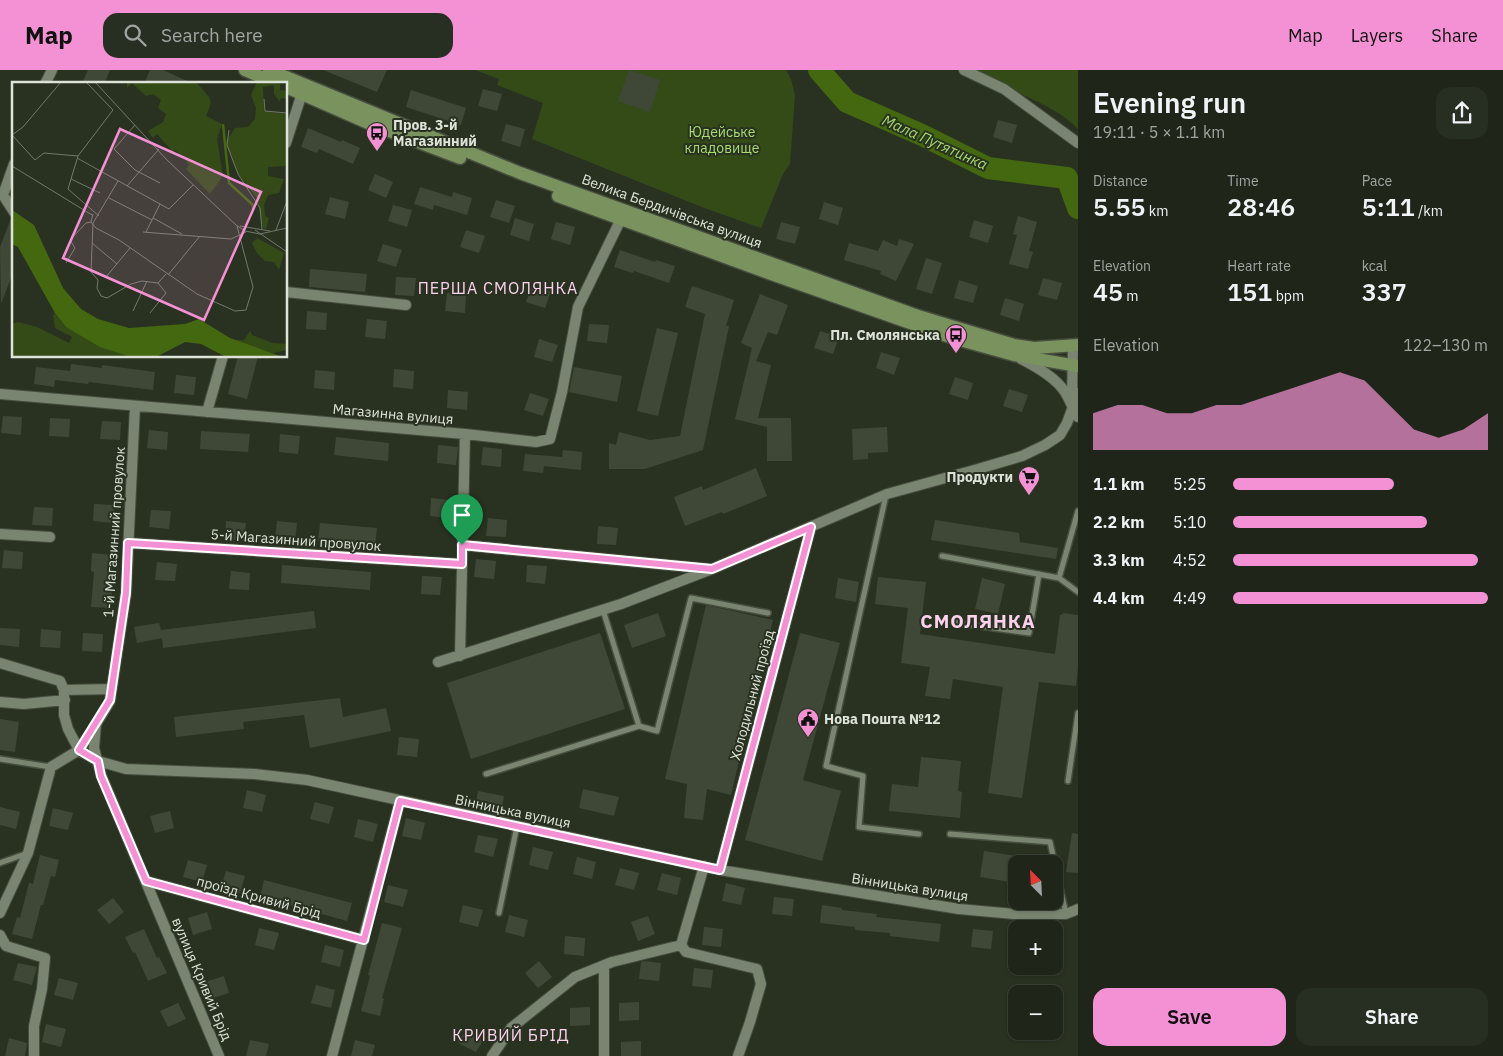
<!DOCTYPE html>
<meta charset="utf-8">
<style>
:root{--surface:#1f2619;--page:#272e22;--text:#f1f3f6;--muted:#a1a5a2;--line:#3c4338;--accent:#f491d4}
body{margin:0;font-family:"IBM Plex Sans",sans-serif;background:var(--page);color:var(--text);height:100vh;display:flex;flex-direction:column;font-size:19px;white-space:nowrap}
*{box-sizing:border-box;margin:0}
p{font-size:16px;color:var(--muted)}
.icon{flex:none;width:28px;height:28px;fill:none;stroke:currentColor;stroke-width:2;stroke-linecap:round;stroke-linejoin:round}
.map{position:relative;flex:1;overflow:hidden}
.panel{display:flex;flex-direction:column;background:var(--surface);width:425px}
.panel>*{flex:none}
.needle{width:32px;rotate:336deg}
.tools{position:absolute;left:1008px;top:785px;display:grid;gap:10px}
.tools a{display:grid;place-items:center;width:55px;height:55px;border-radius:10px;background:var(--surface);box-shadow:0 1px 4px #0004,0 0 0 1px var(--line);font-size:25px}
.pin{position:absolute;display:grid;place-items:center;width:42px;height:42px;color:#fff;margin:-51px -21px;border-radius:50% 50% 50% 0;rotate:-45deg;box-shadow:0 0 5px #0007}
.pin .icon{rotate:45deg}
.round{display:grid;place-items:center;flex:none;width:52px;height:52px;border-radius:15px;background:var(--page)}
.overview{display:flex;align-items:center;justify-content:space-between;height:85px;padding:0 15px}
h1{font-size:28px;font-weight:600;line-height:38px}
.stats{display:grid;grid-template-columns:repeat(3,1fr);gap:8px;height:85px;padding:5px 15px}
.stats div{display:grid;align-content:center}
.stats b{font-size:25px;font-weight:600}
.stats small{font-size:14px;font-weight:400}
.stats p{font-size:14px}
.chart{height:140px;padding:10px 15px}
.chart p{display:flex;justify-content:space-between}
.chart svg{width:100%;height:90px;margin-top:5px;fill:var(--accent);opacity:.7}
.action{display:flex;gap:10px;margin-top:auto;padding:10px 15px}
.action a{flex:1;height:58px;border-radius:15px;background:var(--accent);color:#111;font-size:20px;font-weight:600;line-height:58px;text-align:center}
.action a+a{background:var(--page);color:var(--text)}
ul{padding:0 15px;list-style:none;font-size:16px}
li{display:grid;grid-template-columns:80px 60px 1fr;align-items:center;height:38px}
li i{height:12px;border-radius:6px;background:var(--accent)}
header{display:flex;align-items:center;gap:30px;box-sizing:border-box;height:70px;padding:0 25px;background:var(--accent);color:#111}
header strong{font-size:24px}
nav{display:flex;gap:28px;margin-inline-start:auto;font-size:18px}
.search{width:350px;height:45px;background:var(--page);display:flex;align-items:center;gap:12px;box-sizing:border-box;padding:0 18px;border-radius:15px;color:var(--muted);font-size:19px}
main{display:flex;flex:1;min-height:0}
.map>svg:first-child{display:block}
.green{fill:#344b18}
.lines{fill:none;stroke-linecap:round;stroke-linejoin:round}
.river{stroke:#446810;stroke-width:22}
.building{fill:#3f4836}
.service-casing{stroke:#474e40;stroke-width:8}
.minor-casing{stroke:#474e40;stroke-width:12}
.secondary-casing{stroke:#474e40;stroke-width:15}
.service{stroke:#7a8571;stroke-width:5}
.minor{stroke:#7a8571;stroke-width:10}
.secondary{stroke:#7a925e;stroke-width:12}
.route-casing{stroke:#fff;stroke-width:10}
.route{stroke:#f491d4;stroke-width:6}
.labels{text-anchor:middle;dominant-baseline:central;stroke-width:4;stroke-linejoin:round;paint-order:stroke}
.poi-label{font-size:14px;font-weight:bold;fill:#dde3d8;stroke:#293221;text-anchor:start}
.park-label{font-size:14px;fill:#a8dc70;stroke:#293221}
.street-label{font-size:14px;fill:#dde3d8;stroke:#293221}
.water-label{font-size:15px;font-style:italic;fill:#a5d86c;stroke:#293221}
.quarter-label{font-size:16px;letter-spacing:1px;fill:#fdd1ed;stroke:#293221}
.district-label{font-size:19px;font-weight:bold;letter-spacing:1px;fill:#fdd1ed;stroke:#293221}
.inset-river{fill:none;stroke:#446810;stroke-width:2.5}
.inset-road{fill:none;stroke:#71796a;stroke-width:1}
.view{fill:#f491d4;fill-opacity:0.15;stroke:#f491d4;stroke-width:2.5}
.inset-edge{fill:none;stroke:#dde3d8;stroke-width:2.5}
</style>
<header>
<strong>Map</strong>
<div class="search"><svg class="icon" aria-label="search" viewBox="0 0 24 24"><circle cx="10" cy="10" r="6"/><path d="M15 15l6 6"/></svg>Search here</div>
<nav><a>Map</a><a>Layers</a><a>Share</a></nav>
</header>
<main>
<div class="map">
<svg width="1078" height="986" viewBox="0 0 1078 986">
<rect width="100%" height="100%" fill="#293221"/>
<path class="green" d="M475,0h311l5,9 4,16 -5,69 -7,10 -22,54 -54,-19 -175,-70 11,-36 -46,-18 2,-6z
M967,0h111v59c-20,-23 -75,-42 -104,-54z"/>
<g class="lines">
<path class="river" d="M819,0l28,32 75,33 66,33 79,10 11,30"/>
</g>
<path class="building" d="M88,0h22l-6,14h-14l-7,-3z
M150,0h13l31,14h-50z
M323,0h64l-10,22z
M629,0l31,10 -10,32 -32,-11z
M483,19l19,5 -5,17 -19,-5z
M411,20l55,18 -5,17 -55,-18z
M998,50l19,5 -5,18 -19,-6z
M506,54l19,5 -5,18 -19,-6z
M308,58l33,14 1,-2 18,8 -7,16 -34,-15 -2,4 -16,-6z
M375,104l18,8 -7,16 -18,-8z
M420,117l32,10 1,-5 19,6 -5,17 -33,-10 -1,5 -19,-6z
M330,127l19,5 -4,17 -20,-5z
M496,130l19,6 -6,17 -19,-6z
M824,132l19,6 -5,17 -19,-6z
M393,135l19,5 -5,17 -19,-6z
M1018,146l19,6 -8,29 4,1 -5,17 -19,-5 8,-29 -4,-1z
M11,148l3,1v51l-13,34 -1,-57z
M515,148l19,6 -5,17 -19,-6z
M974,150l19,6 -5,17 -19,-6z
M556,152l19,5 -5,18 -19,-6z
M781,152l19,5 -5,17 -19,-5z
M466,160l19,6 -6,17 -19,-6z
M899,169l15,5 -18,37 -16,-7 1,-3 -37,-11 5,-17 29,8 5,-11 14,6z
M383,174l19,6 -6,17 -19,-6z
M620,180l35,12 1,-2 19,6 -6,17 -35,-12 -1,2 -19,-6z
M926,188l16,5 -10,31 -16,-5z
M310,199l57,5 -2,18 -56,-5z
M396,207l20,1 -2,18 -19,-1z
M1043,208l19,5 -5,17 -19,-5z
M959,210l19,6 -5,17 -19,-5z
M532,215l19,6 -6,17 -19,-6z
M692,216l42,14 -8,26h3l-26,124 -58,19h-36v-26l7,2 3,-13 31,8 30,-4 25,-122 -20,-7z
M447,223l19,2 -1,18 -20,-2z
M760,224l28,11 -11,30 -9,-3 -12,29 15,4 -13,53h33l1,43h-25v-34l-32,-8 17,-71 -11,-5z
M1005,228l19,6 -5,17 -19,-6z
M307,241l20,2 -1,17 -20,-1z
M367,249l20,2 -2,18 -20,-2z
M589,254l20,1 -2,18 -20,-2z
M657,258l21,5 -20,83 -21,-5z
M820,261l19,6 -6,17 -19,-6z
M539,269l19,6 -6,17 -18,-5z
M881,282l19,6 -6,17 -18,-7z
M238,286h20l-11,43 -19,-5z
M71,294l31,4v-3l53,7 -2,18 -64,-8 -1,2 -33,-4 -1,7 -20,-3 2,-17 34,4z
M574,297l48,9 -5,26 -48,-10z
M394,299l20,2 -1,18 -20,-2z
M315,300l20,2 -1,18 -20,-2z
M176,305l20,2 -2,18 -20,-2z
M955,307l18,6 -5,17 -19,-6z
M1009,319l19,6 -6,17 -19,-6z
M448,320l20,2 -1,18 -20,-2z
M530,323l19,6 -6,17 -19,-6z
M3,346l19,1 -1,18 -20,-2z
M50,348l20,1 -1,18 -20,-1z
M102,351l19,1 -1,18 -20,-1z
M887,357l1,25 -20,1v6l-15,1 -1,-31z
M149,360l19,2 -1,18 -20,-2z
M201,361l49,3 -2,18 -48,-3z
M280,364l20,2 -2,18 -19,-2z
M336,367l53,6 -1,18 -54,-6z
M438,375l20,2 -2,18 -19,-2z
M483,377l19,2 -1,18 -20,-2z
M563,380l19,2 -1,18 -37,-4 -1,7 -20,-2 2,-17 37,3z
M756,398l11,28 -44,18 -1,-2 -37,14 -11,-29 28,-11 1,4z
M431,428l20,2 -2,18 -19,-2z
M94,434l20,1 -1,18 -20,-2z
M34,437l19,1 -1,18 -20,-1z
M151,440l20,1 -2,18 -20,-2z
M488,448l19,2 -1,17 -20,-1z
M935,450l84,13 1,9 38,6 -2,11 -125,-19z
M226,451l20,2 -2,18 -19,-2z
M277,451l20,2 -2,18 -20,-2z
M320,453l57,5 -2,18 -57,-5z
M598,456l20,2 -2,17 -19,-1z
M4,480l19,2 -1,17 -20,-1z
M92,483l20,2 -2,35h2l-1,18 -20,-1 3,-35 -3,-1z
M476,489l20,2 -2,18 -20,-2z
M157,492l20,2 -2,17 -20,-1z
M282,495l89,7 -1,18 -89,-7z
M527,495l20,1 -2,18 -19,-2z
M231,501l19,2 -1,17 -20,-1z
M422,506l20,1 -2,18 -19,-1z
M878,507l48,5 -6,52 135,20 5,-39h2l1,-2 15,2v53l-2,18 -37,-4 -17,116 -34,-5 15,-106 -50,-8 -3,20 -25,-3 5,-29 -29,-4 7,-55 -33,-4z
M838,508l21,4 -3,20 -21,-4z
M982,508l23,6 -7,30 -23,-5z
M706,535l67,15 -42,175 -24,-6 -4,31 -19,-2 3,-34 -22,-5z
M314,541l2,17 -153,20 -1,-10 -25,5 -3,-16 25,-4 2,7z
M658,543l8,23 -34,12 -8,-23z
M0,558l20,1 -1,18 -19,-2z
M41,559l20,2 -1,17 -20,-1z
M83,563l20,1 -1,18 -20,-1z
M600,563l25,76 -154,50 -24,-76z
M800,563l40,10 -37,137 38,11 -19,70 -77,-21z
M340,628l3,19 43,-9 5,23 -81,17 -6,-33 -61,7 1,7 -68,8 -2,-20z
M0,649l19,3 -4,30 -15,-2z
M399,667l20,2 -2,18 -20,-2z
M921,687l40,4 -3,30 4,1 -2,26 -71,-7 3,-27 26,3z
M583,719l36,8 -5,19 -35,-8z
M247,720l19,5 -4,17 -19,-4z
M478,721l26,5 -2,11 -26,-5z
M315,732l19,5 -5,17 -19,-5z
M0,737l20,5 -4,17 -16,-4z
M53,738l20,5 -5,17 -19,-4z
M170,741l4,17 -19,5 -5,-17z
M406,748l19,5 -4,17 -19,-4z
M358,749l20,5 -5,18 -19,-5z
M1072,763l6,1v39l-12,-1z
M478,765l20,4 -5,18 -19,-5z
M533,777l20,5 -5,18 -19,-5z
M984,781l32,5v27l-36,-6z
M40,785l19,5 -4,17 -4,-1 -8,29h-2l-9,34 -20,-5 5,-17 3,1 9,-35 4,1z
M577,787l19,5 -4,17 -19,-5z
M188,790l19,5 -5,17 -19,-5z
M620,798l19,5 -5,17 -19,-5z
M226,801l19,5 -5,17 -19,-5z
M662,803l19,5 -4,17 -20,-5z
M264,810l88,23 -5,18 -87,-24z
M726,813l19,5 -4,17 -19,-4z
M388,815l20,5 -5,17 -19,-5z
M774,827l20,2 -2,17 -20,-2z
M113,828l11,14 -15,12 -12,-14z
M463,835l20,5 -5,17 -19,-5z
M822,835l20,3v2l35,4 -1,3 65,7 -2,18 -49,-6v-3l-35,-3v-3l-35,-4z
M207,842l5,17 -19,6 -5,-17z
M509,845l19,5 -4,17 -19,-5z
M648,846l7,18 -17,7 -7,-19z
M382,853l20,5 -20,70 2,1 -4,17 -19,-5 9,-35 -2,-1z
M704,857l19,2 -2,18 -19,-2z
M259,858l20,5 -5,17 -19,-5z
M144,859l13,29 2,-1 8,16 -19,8 -13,-29 -2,1 -8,-16z
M973,859l20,2 -2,18 -20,-2z
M565,866l20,2 -1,18 -20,-2z
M325,875l19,5 -4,17 -19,-5z
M539,891l13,16 -14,11 -13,-15z
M644,891l17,2 -2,18 -20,-2 2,-17z
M18,893l19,4 -5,18 -19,-5z
M694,898l19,2 -2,18 -19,-2z
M224,906l5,17 -19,6 -5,-17z
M59,908l19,5 -5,17 -19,-5z
M316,915l19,5 -4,18 -20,-5z
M639,932v18l-20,1v-18z
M178,933l8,16 -18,8 -8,-16z
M590,937v18l-20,1v-18z
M46,954l20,5 -5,18 -19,-5z
M467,957l18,10 -9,15 -18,-9z
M9,968l18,5 -2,13h-20z
M250,970l19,4 -3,12h-20z
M355,970l20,5 -3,11h-21z
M641,971v15h-20v-14z"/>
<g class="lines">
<g class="service-casing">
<path id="service" d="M886,425l-60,271 37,10 -4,51 60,7
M942,486l117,22 19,-67
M1059,508l19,14
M945,551l84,12 10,-59
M639,656l18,5 34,-133 77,15
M0,689l51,8
M486,704l153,-48 -36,-116
M1068,711l10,-68
M950,764l100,8 16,72
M0,793l28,-10
M499,843l18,-87"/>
</g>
<g class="minor-casing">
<path id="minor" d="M964,0l40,19 74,54
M45,14l7,-14
M286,73l18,-56
M14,94l-11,31 11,17
M286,222l120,13
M1021,289c16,8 34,18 44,33 5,8 8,17 13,25
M0,324l465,40 71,8 14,-3 12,-47 16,-85 43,-88
M1072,331l1,-55
M135,336l-9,187 -16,108 -14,23 -2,24 7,27 118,281
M207,342l16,-56
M0,464l50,3
M128,473l334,21
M462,475l248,24
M460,586l5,-222
M438,592l183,-58 91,-35 175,-75 91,-25 44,-13 23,-11 15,-10 7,-12 11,-30
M0,593l60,18 4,9v25l4,14 11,21 19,11 28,8 128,5 53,6 413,90 239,39 55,5h52l12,-5
M64,620l48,-1
M0,632l24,2 41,-4
M720,800l91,-343
M146,811l218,59
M0,843l28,-60 23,-86 28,-17 16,-24
M0,865l6,11 39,12 -3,31 -8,37v30
M681,875l5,7 71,17 4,15 -11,38 -12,34
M604,896v90
M332,986l68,-255
M492,986l19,-28 64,-51 37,-15 69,-17 23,-79"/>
</g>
<g class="secondary-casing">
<path id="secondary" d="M245,0l33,14
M269,0l251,103 398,143 96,29 20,3 44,-3
M286,17l82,36 92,35
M558,126l219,80 176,62 61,17 64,11"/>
</g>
<use href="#service" class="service"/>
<use href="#minor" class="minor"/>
<use href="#secondary" class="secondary"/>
</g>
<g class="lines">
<g class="route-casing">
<path id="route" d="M811,457l-91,343 -320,-69 -36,139 -218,-59 -45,-105 -3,-15 -19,-11 31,-50 16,-107 2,-50 334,21v-19l250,24z"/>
</g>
<use href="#route" class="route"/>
</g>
<defs>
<g id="bus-pin" transform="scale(1.125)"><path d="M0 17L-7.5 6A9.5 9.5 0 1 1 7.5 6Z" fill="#f491d4" stroke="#293221"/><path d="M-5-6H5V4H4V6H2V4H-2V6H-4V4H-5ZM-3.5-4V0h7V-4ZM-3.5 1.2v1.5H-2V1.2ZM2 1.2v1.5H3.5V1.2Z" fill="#111"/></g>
<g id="supermarket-pin" transform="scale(1.125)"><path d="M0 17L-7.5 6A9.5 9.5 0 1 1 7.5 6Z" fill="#f491d4" stroke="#293221"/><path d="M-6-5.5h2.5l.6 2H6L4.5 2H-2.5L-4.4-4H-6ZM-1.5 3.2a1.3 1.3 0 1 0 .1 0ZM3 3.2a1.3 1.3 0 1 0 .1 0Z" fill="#111"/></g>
<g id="civic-pin" transform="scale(1.125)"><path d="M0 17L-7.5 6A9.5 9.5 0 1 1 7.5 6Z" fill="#f491d4" stroke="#293221"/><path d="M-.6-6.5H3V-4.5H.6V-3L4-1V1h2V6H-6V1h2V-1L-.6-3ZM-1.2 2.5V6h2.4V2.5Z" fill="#111"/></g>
</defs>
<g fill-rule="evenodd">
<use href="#bus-pin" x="377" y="63"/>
<use href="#bus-pin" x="956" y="265"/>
<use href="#supermarket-pin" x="1029" y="407"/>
<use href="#civic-pin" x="808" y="649"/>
</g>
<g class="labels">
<g class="poi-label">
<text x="393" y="55">Пров. 3-й<tspan x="393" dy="16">Магазинний</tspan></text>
<text x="940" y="265" text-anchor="end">Пл. Смолянська</text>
<text x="1013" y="407" text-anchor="end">Продукти</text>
<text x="824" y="649">Нова Пошта №12</text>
</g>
<g class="park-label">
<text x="722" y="62">Юдейське<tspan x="722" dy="16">кладовище</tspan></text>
</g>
<g class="street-label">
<text transform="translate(672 141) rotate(20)">Велика Бердичівська вулиця</text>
<text transform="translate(393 344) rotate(5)">Магазинна вулиця</text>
<text transform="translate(114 462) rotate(-86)">1-й Магазинний провулок</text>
<text transform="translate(296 470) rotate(4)">5-й Магазинний провулок</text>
<text transform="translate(752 625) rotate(-75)">Холодильний проїзд</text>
<text transform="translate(513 741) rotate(12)">Вінницька вулиця</text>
<text transform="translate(910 817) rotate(9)">Вінницька вулиця</text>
<text transform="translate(259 827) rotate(15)">проїзд Кривий Брід</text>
<text transform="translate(202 909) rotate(67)">вулиця Кривий Брід</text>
</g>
<g class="water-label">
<text transform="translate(935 72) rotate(24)">Мала Путятинка</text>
</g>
<g class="quarter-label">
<text x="498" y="218">ПЕРША СМОЛЯНКА</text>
<text x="511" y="965">КРИВИЙ БРІД</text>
</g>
<g class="district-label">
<text x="978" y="551">СМОЛЯНКА</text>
</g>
</g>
<g transform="translate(12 12)">
<rect width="275" height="275" fill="#293221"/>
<path d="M115,0h69l13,15 2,6 -5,13 16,8 -5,15 6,37 -13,18 -24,-25 3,-4 -4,-6 -10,-9 -2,2 -16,-18 -4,4 -5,-7 15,-9 3,-8 -8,-6 3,-8 -8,-6 -7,2 -14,-13 -5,5zM245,0h23v8l7,1v8l-6,-1 -1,4 -6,-8v-9l-11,2 1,24 23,3v52l-19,1v9l16,3 -5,14 -11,2 -4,10 1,11 4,2 -3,11 -3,-1 -6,-30 -19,-24 -12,-32 9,-14 13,-1 7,-8 1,-11 -5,-13zM245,156l27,15 -5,17 -5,-8 -9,-1 -8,-8 -5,-10zM43,231l11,14 67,30h-121v-33l6,-2 19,5 32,16 3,-6 -17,-9 -2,-13zM238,249l2,4 20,8 15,1v6l-14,3 -39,-13h10z" fill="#344b18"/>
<path d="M0,128l22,15 29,63 18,21 17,10 31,9 56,-4 14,-5 31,19 53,19h-57l-25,-13 -16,-2 -29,15h-25l-31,-10 -34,-20 -11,-14 -37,-66 -6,-3z" fill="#446810"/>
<path class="inset-river" d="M211,42l6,59 24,22v5"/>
<path class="inset-road" d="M74,0l27,28 -35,46 -10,33 31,27M83,0l72,78 69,65 9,6 15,3 27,-6M252,17l1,12 22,2M123,43l-21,24 21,21 25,13M217,48l-2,15 11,29 22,34 2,21M0,53l23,25 9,-7 34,3M0,53l11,-8 38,-45M65,76l92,51 24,-24M0,84l80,49M59,97l29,14M106,99l-25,42 -2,49 7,8 -1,8 4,8 6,2 24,-14 11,-3 16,2 8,-9M115,104l32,-37M97,116l43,22M81,132l-2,8 5,6 23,12 78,54 38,17 11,-1 7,-23 -16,-61M141,136l29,16M228,144l30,5M243,148l32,22M264,148l11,-29M131,150l88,7 15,-7M134,150l14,-28M80,161l25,21M54,181l9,-15 -5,-8 16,-17 5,-1M156,193l32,-39M94,195l24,-29M121,229l14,-30M138,231l16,-20 -8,-10"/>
<path class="view" d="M108,47l141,63 -57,128 -141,-62z"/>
<rect width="275" height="275" class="inset-edge"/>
</g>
</svg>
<div class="tools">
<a><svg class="needle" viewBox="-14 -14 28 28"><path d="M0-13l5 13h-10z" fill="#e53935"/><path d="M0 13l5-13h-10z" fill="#a1a5a2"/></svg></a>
<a>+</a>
<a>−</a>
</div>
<div class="pin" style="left:462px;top:475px;background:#1e9e55"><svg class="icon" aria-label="arrive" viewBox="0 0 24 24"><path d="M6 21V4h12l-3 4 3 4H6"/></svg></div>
</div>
<section class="panel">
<div class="overview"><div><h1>Evening run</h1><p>19:11 · 5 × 1.1 km</p></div><a class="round"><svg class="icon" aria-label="share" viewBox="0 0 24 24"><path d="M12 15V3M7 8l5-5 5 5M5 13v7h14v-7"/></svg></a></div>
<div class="stats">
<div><p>Distance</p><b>5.55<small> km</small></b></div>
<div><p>Time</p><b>28:46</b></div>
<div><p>Pace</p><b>5:11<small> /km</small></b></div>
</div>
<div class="stats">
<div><p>Elevation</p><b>45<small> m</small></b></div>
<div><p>Heart rate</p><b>151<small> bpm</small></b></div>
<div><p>kcal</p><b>337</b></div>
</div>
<div class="chart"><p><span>Elevation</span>122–130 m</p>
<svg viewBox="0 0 160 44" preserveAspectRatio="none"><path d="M0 44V26L10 22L20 22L30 26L40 26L50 22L60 22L70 18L80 14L90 10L100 6L110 10L120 22L130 34L140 38L150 34L160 26V44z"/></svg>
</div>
<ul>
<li><b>1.1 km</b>5:25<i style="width:63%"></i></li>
<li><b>2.2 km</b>5:10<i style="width:76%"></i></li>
<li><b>3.3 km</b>4:52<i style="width:96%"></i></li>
<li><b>4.4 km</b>4:49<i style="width:100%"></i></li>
</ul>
<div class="action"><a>Save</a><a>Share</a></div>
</section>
</main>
